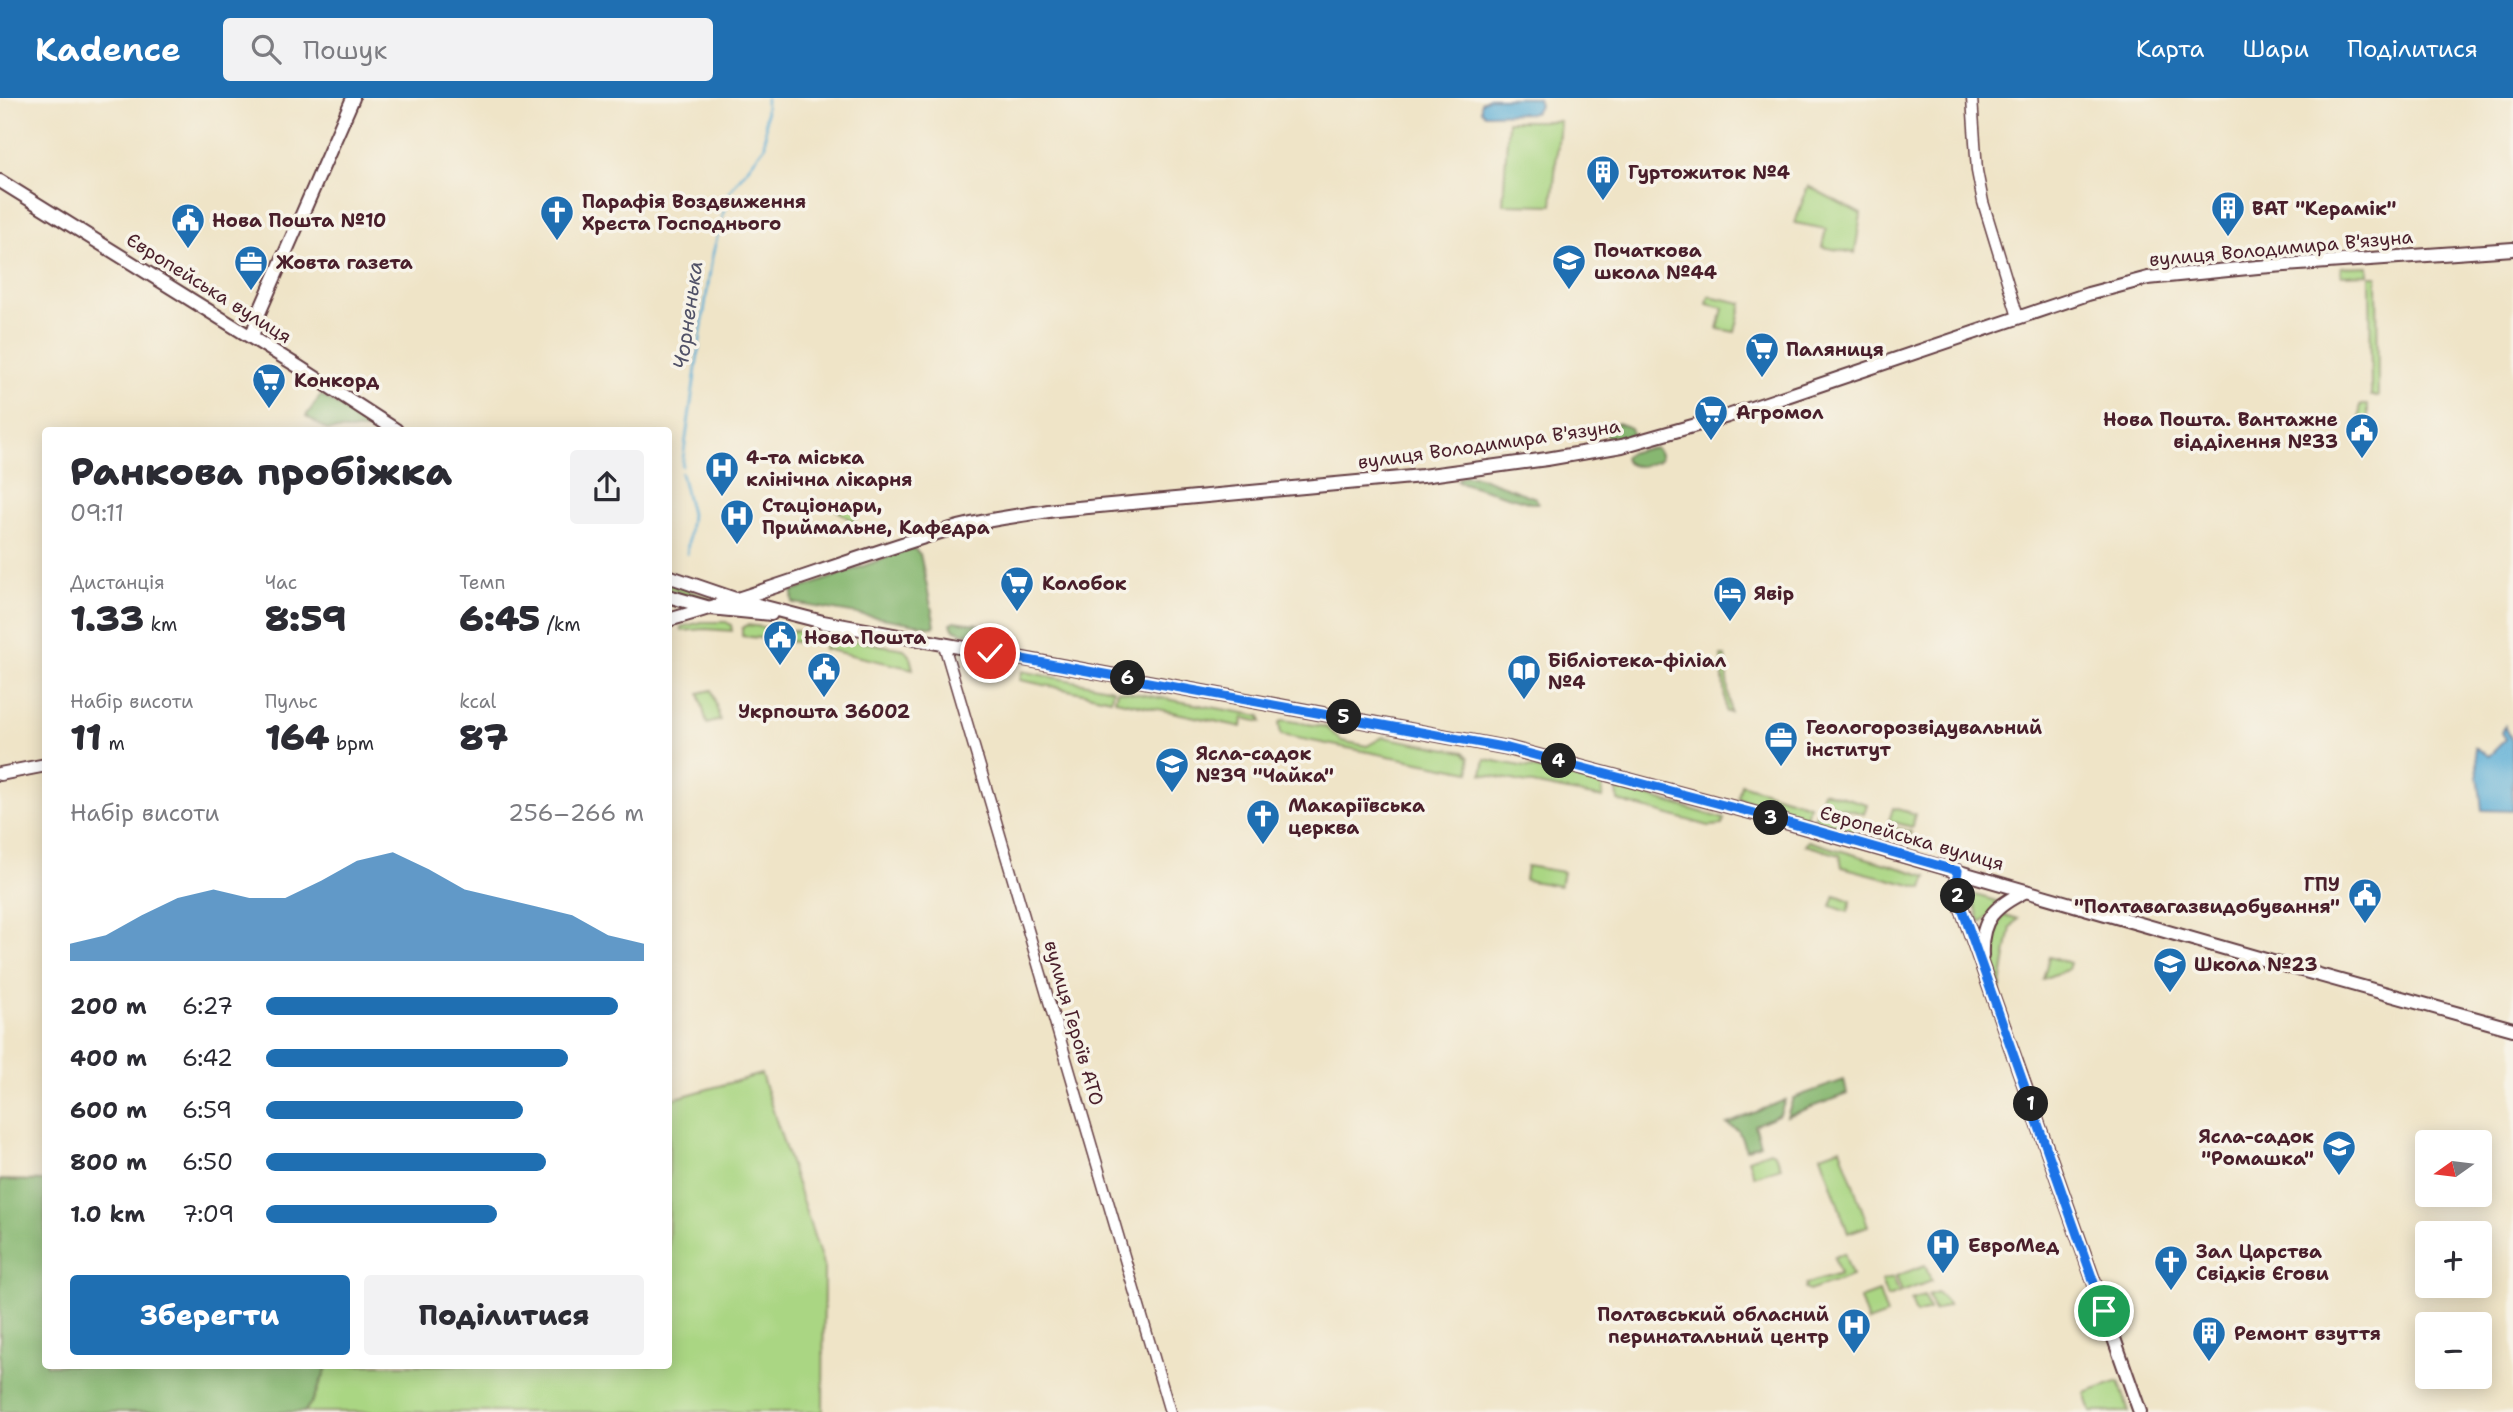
<!DOCTYPE html>
<html lang="uk">
<meta charset="utf-8">
<style>
:root{--surface:#fff;--page:#f2f2f3;--text:#2b2b33;--muted:#7c7c81;--accent:#1f6fb2}
body{margin:0;font-family:"Shantell Sans",sans-serif;background:var(--page);color:var(--text);height:100vh;display:flex;flex-direction:column;font-size:26px;white-space:nowrap}
*{box-sizing:border-box;margin:0}
p{font-size:23px;color:var(--muted)}
.icon{flex:none;width:38px;height:38px;fill:none;stroke:currentColor;stroke-width:2;stroke-linecap:round;stroke-linejoin:round}
.map{position:relative;flex:1;overflow:hidden}
.drawer{position:absolute;left:42px;top:329px;width:630px;height:942px;display:flex;flex-direction:column;background:var(--surface);border-radius:7px;box-shadow:0 4px 18px #0003}
.drawer>*{flex:none}
.needle{width:46px;rotate:256deg}
.controls{position:absolute;left:2415px;top:1032px;display:grid;gap:14px}
.controls a{display:grid;place-items:center;width:77px;height:77px;border-radius:7px;background:var(--surface);box-shadow:0 4px 18px #0003;font-size:35px}
.pin{position:absolute;display:grid;place-items:center;width:60px;height:60px;color:#fff;margin:-30px;border:4px solid #fff;border-radius:50%;box-shadow:0 2px 7px #0007}
.km{position:absolute;width:35px;height:35px;margin:-18px;border-radius:50%;background:#222;color:#fff;font-size:19px;line-height:35px;text-align:center}
.round{display:grid;place-items:center;flex:none;width:74px;height:74px;border-radius:7px;background:var(--page)}
.headline{display:flex;align-items:center;justify-content:space-between;height:119px;padding:0 28px}
h1{font-size:38px;font-weight:800;line-height:52px}
.metrics{display:grid;grid-template-columns:repeat(3,1fr);gap:10px;height:119px;padding:7px 28px}
.metrics div{display:grid;align-content:center}
.metrics b{font-size:35px;font-weight:800}
.metrics small{font-size:19px;font-weight:400}
.metrics p{font-size:19px}
.chart{height:196px;padding:14px 28px}
.chart p{display:flex;justify-content:space-between}
.chart svg{width:100%;height:126px;margin-top:7px;fill:var(--accent);opacity:.7}
.cta{display:flex;gap:14px;margin-top:auto;padding:14px 28px}
.cta a{flex:1;height:80px;border-radius:7px;background:var(--accent);color:#fff;font-size:28px;font-weight:800;line-height:80px;text-align:center}
.cta a+a{background:var(--page);color:var(--text)}
ul{padding:0 28px;list-style:none;font-size:23px}
li{display:grid;grid-template-columns:112px 84px 1fr;align-items:center;height:52px}
li i{height:18px;border-radius:9px;background:var(--accent)}
header{display:flex;align-items:center;gap:42px;box-sizing:border-box;height:98px;padding:0 35px;background:var(--accent);color:#fff}
header strong{font-size:33px}
nav{display:flex;gap:38px;margin-inline-start:auto;font-size:24px}
.search{width:490px;height:63px;background:var(--page);display:flex;align-items:center;gap:18px;box-sizing:border-box;padding:0 24px;border-radius:7px;color:var(--muted);font-size:26px}
.map>svg:first-child{display:block}
.green{fill:#aad683;stroke:#7a7a57;stroke-width:2}
.forest{fill:#87b771;stroke:#686b4e;stroke-width:2}
.water{fill:#5baed6;stroke:#526680;stroke-width:2}
.lines{fill:none;stroke-linecap:round;stroke-linejoin:round}
.stream{stroke:#5baed6;stroke-width:2.5}
.minor-casing{stroke:#633d42;stroke-width:13}
.major-casing{stroke:#633d42;stroke-width:16}
.minor{stroke:#fff;stroke-width:10}
.major{stroke:#fff;stroke-width:12}
.route-casing{stroke:#fff;stroke-width:14}
.route{stroke:#1a73e8;stroke-width:9}
.labels{text-anchor:middle;dominant-baseline:central;stroke-width:7;stroke-linejoin:round;paint-order:stroke}
.poi-label{font-size:19px;font-weight:bold;fill:#4a1f2b;stroke:#f7f3e8;text-anchor:start}
.street-label{font-size:19px;fill:#4a1f2b;stroke:#f7f3e8}
.water-label{font-size:21px;font-style:italic;fill:#505167;stroke:#f7f3e8}
</style>
<header>
<strong>Kadence</strong>
<div class="search"><svg class="icon" aria-label="search" viewBox="0 0 24 24"><circle cx="10" cy="10" r="6"/><path d="M15 15l6 6"/></svg>Пошук</div>
<nav><a>Карта</a><a>Шари</a><a>Поділитися</a></nav>
</header>
<div class="map">
<svg width="2513" height="1314" viewBox="0 0 2513 1314">
<rect width="100%" height="100%" fill="#f7f3e8"/>
<filter id="ink" filterUnits="userSpaceOnUse"><feTurbulence type="fractalNoise" baseFrequency=".0143" numOctaves="2"/><feDisplacementMap in="SourceGraphic" scale="14" xChannelSelector="R" yChannelSelector="G"/><feConvolveMatrix kernelMatrix="1 2 1 2 8 2 1 2 1" color-interpolation-filters="sRGB"/></filter>
<filter id="wash" filterUnits="userSpaceOnUse"><feTurbulence type="fractalNoise" baseFrequency=".00686" numOctaves="4" result="noise"/><feDisplacementMap in="SourceGraphic" scale="28" xChannelSelector="R" yChannelSelector="G"/><feGaussianBlur stdDeviation="1.57" result="paint"/><feColorMatrix in="noise" values="0 0 0 0 0 0 0 0 0 0 0 0 0 0 0 0 0 1.4 0 .05"/><feComposite in="paint" operator="in"/></filter>
<g filter="url(#wash)">
<rect width="100%" height="100%" fill="#efe4c7"/>
<path class="green" d="M1508,23h52l-8,84 -49,-1z
M1808,88l53,28 -6,39 -33,-6 4,-18 -31,-6z
M2368,168v8l-27,1v-8z
M2370,178h7l1,120h-7z
M1709,198l33,7 -7,29 -17,-3 5,-21 -16,-4z
M2360,307h8v32h-8z
M845,405l12,14 -4,5 -20,-15z
M668,485l51,19 -21,-3 -29,-10z
M702,524h24l5,3 1,6 -27,-2 -23,2 -1,-4z
M747,527l57,7 6,5 3,7 -71,-8v-8z
M828,538l76,13 6,8 3,12 -89,-20 1,-11z
M1721,558h4l5,56h-4z
M1022,573l91,18 -2,10 -91,-19z
M712,592l8,30 -13,4 -8,-31z
M1117,592l143,26 2,6 -19,-4 -1,9 -127,-27z
M1284,622l42,7 16,14 25,5 16,-9 81,15 5,6 1,14 -189,-37 -2,-12z
M1485,661l113,22 4,4 1,13 -121,-24z
M1741,686l68,21 -3,13 -68,-20z
M1621,690l103,31 -2,6 -13,1 -91,-25 -1,-12z
M1823,693l44,13 -3,10 -44,-12z
M1818,709l38,11 2,8 -2,7 -42,-13z
M1893,710l22,6 -3,13 -23,-6z
M1886,727l25,7 -3,12 -26,-7z
M1808,743l119,35 -4,12 -81,-21 -2,-12 -35,-10z
M1527,768l36,6 -3,14 -35,-6z
M1972,796l28,8 -17,20h-3z
M1835,797l16,6 -3,11 -17,-6z
M2005,817l13,4 -7,8 -12,69c-3,-21 -9,-65 6,-81z
M2049,859l21,6 -2,6 -25,10z
M761,976l63,193 -1,145h-519l9,-12 15,-35h340l1,-265z
M1840,1050l28,78 -20,7 -27,-78z
M1770,1053l5,3 6,13 -27,9 -6,-17z
M1844,1155l8,23 -43,15 -4,-2 1,-5 34,-10 -6,-17z
M1925,1167l6,16 -29,11 -6,-16z
M1893,1179l6,16 -12,4 -6,-16z
M1879,1194l8,23 -19,7 -8,-23z
M1937,1194l12,13 -15,6 -6,-16z
M1924,1198l5,14 -13,4 -5,-14z
M2119,1283l10,31h-38l-6,-19z"/>
<path class="forest" d="M321,297l55,35h-49l-21,-14z
M1617,325l14,5 2,6 -22,6 -4,-2 -3,-10 4,-3z
M1649,350h6l5,6v5c-9,6 -26,11 -35,2l-1,-4 5,-4z
M1462,378h14l60,22 2,5h-7l-72,-21 -2,-2z
M913,450l7,6 15,71 -2,2 -140,-24 -1,-11z
M954,523l23,3 7,5 -3,5 -18,-1 -10,-4 -2,-5z
M1844,982l3,14 -60,22 6,-18z
M1785,1002l-5,14 -26,11 6,19 -14,6 -8,-20 -11,-6z
M0,1082l45,1 1,184h282l-15,35 -9,12h-304z"/>
<path class="water" d="M1490,0h48l2,8 -6,7 -49,1 -4,-3v-9z
M2505,628l7,14 1,71 -31,-1 -7,-63 14,9 17,-17 -4,-6z"/>
<g class="lines">
<path class="stream" d="M682,368l30,-209 17,-65 36,-46 1,-48
M681,375l10,41 -4,40"/>
</g>
</g>
<g filter="url(#ink)">
<g class="lines">
<g class="minor-casing">
<path id="minor" d="M1972,0l5,73 6,31 35,115
M944,547l226,767"/>
</g>
<g class="major-casing">
<path id="major" d="M0,83l299,186 97,63
M252,239l7,-24 94,-215
M668,478l70,24 85,22 685,126 246,65 522,150 237,66
M668,498l42,12 61,6
M668,522c90,-25 177,-59 266,-86 40,-13 81,-18 122,-24l366,-34 125,-17 75,-13 106,-30 360,-122 60,-16 110,-11 255,-18
M0,676l46,-9
M1958,773l-3,16 7,22 178,503
M1982,858c-2,-37 13,-50 44,-65"/>
</g>
<use href="#minor" class="minor"/>
<use href="#major" class="major"/>
</g>
</g>
<g class="lines" filter="url(#ink)">
<g class="route-casing">
<path id="route" d="M990,555l518,95 246,65 204,58 -3,16 7,22 142,402"/>
</g>
<use href="#route" class="route"/>
</g>
<defs>
<g id="building-pin" transform="scale(1.75)"><path d="M0 17L-7.5 6A9.5 9.5 0 1 1 7.5 6Z" fill="#1f6fb2" stroke="#f7f3e8"/><path d="M-4-6H4V6H1V3H-1V6H-4ZM-2.5-4.3h1.7v1.8h-1.7ZM.8-4.3h1.7v1.8H.8ZM-2.5-1h1.7V.8h-1.7ZM.8-1h1.7V.8H.8Z" fill="#fff"/></g>
<g id="church-pin" transform="scale(1.75)"><path d="M0 17L-7.5 6A9.5 9.5 0 1 1 7.5 6Z" fill="#1f6fb2" stroke="#f7f3e8"/><path d="M-1.2-6h2.4v3.5h3.3v2.4h-3.3V6h-2.4V-.1h-3.3v-2.4h3.3Z" fill="#fff"/></g>
<g id="civic-pin" transform="scale(1.75)"><path d="M0 17L-7.5 6A9.5 9.5 0 1 1 7.5 6Z" fill="#1f6fb2" stroke="#f7f3e8"/><path d="M-.6-6.5H3V-4.5H.6V-3L4-1V1h2V6H-6V1h2V-1L-.6-3ZM-1.2 2.5V6h2.4V2.5Z" fill="#fff"/></g>
<g id="school-pin" transform="scale(1.75)"><path d="M0 17L-7.5 6A9.5 9.5 0 1 1 7.5 6Z" fill="#1f6fb2" stroke="#f7f3e8"/><path d="M0-5L7-2L0 1L-7-2ZM-4 1L0 2.5L4 1V4Q0 6-4 4Z" fill="#fff"/></g>
<g id="office-pin" transform="scale(1.75)"><path d="M0 17L-7.5 6A9.5 9.5 0 1 1 7.5 6Z" fill="#1f6fb2" stroke="#f7f3e8"/><path d="M-6-3h4V-5.5h4V-3h4V5H-6ZM-1-4.5V-3h2v-1.5ZM-6 0V1H6V0Z" fill="#fff"/></g>
<g id="supermarket-pin" transform="scale(1.75)"><path d="M0 17L-7.5 6A9.5 9.5 0 1 1 7.5 6Z" fill="#1f6fb2" stroke="#f7f3e8"/><path d="M-6-5.5h2.5l.6 2H6L4.5 2H-2.5L-4.4-4H-6ZM-1.5 3.2a1.3 1.3 0 1 0 .1 0ZM3 3.2a1.3 1.3 0 1 0 .1 0Z" fill="#fff"/></g>
<g id="hospital-pin" transform="scale(1.75)"><path d="M0 17L-7.5 6A9.5 9.5 0 1 1 7.5 6Z" fill="#1f6fb2" stroke="#f7f3e8"/><path d="M-5-5h3v3.5h4V-5h3V5h-3V1.5h-4V5h-3Z" fill="#fff"/></g>
<g id="hotel-pin" transform="scale(1.75)"><path d="M0 17L-7.5 6A9.5 9.5 0 1 1 7.5 6Z" fill="#1f6fb2" stroke="#f7f3e8"/><path d="M-6-4.5h1.5V1H6V5H4.5V3h-9V5H-6ZM-4 0a1.8 1.8 0 1 1 3.6 0ZM.5 0V-2.5h3Q6-2.5 6 0Z" fill="#fff"/></g>
<g id="library-pin" transform="scale(1.75)"><path d="M0 17L-7.5 6A9.5 9.5 0 1 1 7.5 6Z" fill="#1f6fb2" stroke="#f7f3e8"/><path d="M-6-4Q-3-5.5-.7-3.5V5Q-3 3-6 4ZM6-4Q3-5.5 .7-3.5V5Q3 3 6 4Z" fill="#fff"/></g>
</defs>
<g fill-rule="evenodd">
<use href="#building-pin" x="1603" y="74"/>
<use href="#building-pin" x="2228" y="110"/>
<use href="#church-pin" x="557" y="114"/>
<use href="#civic-pin" x="188" y="122"/>
<use href="#school-pin" x="1569" y="163"/>
<use href="#office-pin" x="251" y="164"/>
<use href="#supermarket-pin" x="1762" y="251"/>
<use href="#supermarket-pin" x="269" y="282"/>
<use href="#supermarket-pin" x="1711" y="314"/>
<use href="#civic-pin" x="2362" y="332"/>
<use href="#hospital-pin" x="722" y="370"/>
<use href="#hospital-pin" x="737" y="418"/>
<use href="#supermarket-pin" x="1017" y="485"/>
<use href="#hotel-pin" x="1730" y="495"/>
<use href="#civic-pin" x="780" y="539"/>
<use href="#civic-pin" x="824" y="571"/>
<use href="#library-pin" x="1524" y="573"/>
<use href="#office-pin" x="1781" y="640"/>
<use href="#school-pin" x="1172" y="666"/>
<use href="#church-pin" x="1263" y="718"/>
<use href="#civic-pin" x="2365" y="797"/>
<use href="#school-pin" x="2170" y="866"/>
<use href="#school-pin" x="2339" y="1049"/>
<use href="#hospital-pin" x="1943" y="1147"/>
<use href="#church-pin" x="2171" y="1164"/>
<use href="#hospital-pin" x="1854" y="1227"/>
<use href="#building-pin" x="2209" y="1235"/>
</g>
<g class="labels">
<g class="poi-label">
<text x="1628" y="74">Гуртожиток №4</text>
<text x="582" y="103">Парафія Воздвиження<tspan x="582" dy="22">Хреста Господнього</tspan></text>
<text x="2252" y="110">ВАТ "Керамік"</text>
<text x="212" y="122">Нова Пошта №10</text>
<text x="1594" y="152">Початкова<tspan x="1594" dy="22">школа №44</tspan></text>
<text x="276" y="164">Жовта газета</text>
<text x="1786" y="251">Паляниця</text>
<text x="294" y="282">Конкорд</text>
<text x="1736" y="314">Агромол</text>
<text x="2338" y="321" text-anchor="end">Нова Пошта. Вантажне<tspan x="2338" dy="22">відділення №33</tspan></text>
<text x="746" y="359">4-та міська<tspan x="746" dy="22">клінічна лікарня</tspan></text>
<text x="762" y="407">Стаціонари,<tspan x="762" dy="22">Приймальне, Кафедра</tspan></text>
<text x="1042" y="485">Колобок</text>
<text x="1754" y="495">Явір</text>
<text x="804" y="539">Нова Пошта</text>
<text x="1548" y="562">Бібліотека-філіал<tspan x="1548" dy="22">№4</tspan></text>
<text x="824" y="613" text-anchor="middle">Укрпошта 36002</text>
<text x="1806" y="629">Геологорозвідувальний<tspan x="1806" dy="22">інститут</tspan></text>
<text x="1196" y="655">Ясла-садок<tspan x="1196" dy="22">№39 "Чайка"</tspan></text>
<text x="1288" y="707">Макаріївська<tspan x="1288" dy="22">церква</tspan></text>
<text x="2340" y="786" text-anchor="end">ГПУ<tspan x="2340" dy="22">"Полтавагазвидобування"</tspan></text>
<text x="2194" y="866">Школа №23</text>
<text x="2314" y="1038" text-anchor="end">Ясла-садок<tspan x="2314" dy="22">"Ромашка"</tspan></text>
<text x="1968" y="1147">ЕвроМед</text>
<text x="2196" y="1153">Зал Царства<tspan x="2196" dy="22">Cвідків Єгови</tspan></text>
<text x="1829" y="1216" text-anchor="end">Полтавський обласний<tspan x="1829" dy="22">перинатальний центр</tspan></text>
<text x="2234" y="1235">Ремонт взуття</text>
</g>
<g class="street-label">
<text transform="translate(2281 150) rotate(-5)">вулиця Володимира В'язуна</text>
<text transform="translate(209 190) rotate(32)">Європейська вулиця</text>
<text transform="translate(1489 346) rotate(-8)">вулиця Володимира В'язуна</text>
<text transform="translate(1912 740) rotate(16)">Європейська вулиця</text>
<text transform="translate(1074 925) rotate(74)">вулиця Героїв АТО</text>
</g>
<g class="water-label">
<text transform="translate(688 217) rotate(-82)">Чорненька</text>
</g>
</g>
</svg>
<div class="controls">
<a><svg class="needle" viewBox="-14 -14 28 28"><path d="M0-13l5 13h-10z" fill="#e53935"/><path d="M0 13l5-13h-10z" fill="#7c7c81"/></svg></a>
<a>+</a>
<a>−</a>
</div>
<div class="pin" style="left:2104px;top:1213px;background:#1e9e55"><svg class="icon" aria-label="arrive" viewBox="0 0 24 24"><path d="M6 21V4h12l-3 4 3 4H6"/></svg></div>
<div class="pin" style="left:990px;top:555px;background:#d93025"><svg class="icon" aria-label="check" viewBox="0 0 24 24"><path d="M5 12l5 5 9-10"/></svg></div>
<b class="km" style="left:2031px;top:1006px">1</b>
<b class="km" style="left:1958px;top:798px">2</b>
<b class="km" style="left:1771px;top:720px">3</b>
<b class="km" style="left:1559px;top:663px">4</b>
<b class="km" style="left:1344px;top:619px">5</b>
<b class="km" style="left:1128px;top:580px">6</b>
<section class="drawer">
<div class="headline"><div><h1>Ранкова пробіжка</h1><p>09:11</p></div><a class="round"><svg class="icon" aria-label="share" viewBox="0 0 24 24"><path d="M12 15V3M7 8l5-5 5 5M5 13v7h14v-7"/></svg></a></div>
<div class="metrics">
<div><p>Дистанція</p><b>1.33<small> km</small></b></div>
<div><p>Час</p><b>8:59</b></div>
<div><p>Темп</p><b>6:45<small> /km</small></b></div>
</div>
<div class="metrics">
<div><p>Набір висоти</p><b>11<small> m</small></b></div>
<div><p>Пульс</p><b>164<small> bpm</small></b></div>
<div><p>kcal</p><b>87</b></div>
</div>
<div class="chart"><p><span>Набір висоти</span>256–266 m</p>
<svg viewBox="0 0 160 44" preserveAspectRatio="none"><path d="M0 44V38L10 35L20 28L30 22L40 19L50 22L60 22L70 16L80 9L90 6L100 12L110 19L120 22L130 25L140 28L150 35L160 38V44z"/></svg>
</div>
<ul>
<li><b>200 m</b>6:27<i style="width:93%"></i></li>
<li><b>400 m</b>6:42<i style="width:80%"></i></li>
<li><b>600 m</b>6:59<i style="width:68%"></i></li>
<li><b>800 m</b>6:50<i style="width:74%"></i></li>
<li><b>1.0 km</b>7:09<i style="width:61%"></i></li>
</ul>
<div class="cta"><a>Зберегти</a><a>Поділитися</a></div>
</section>
</div>
